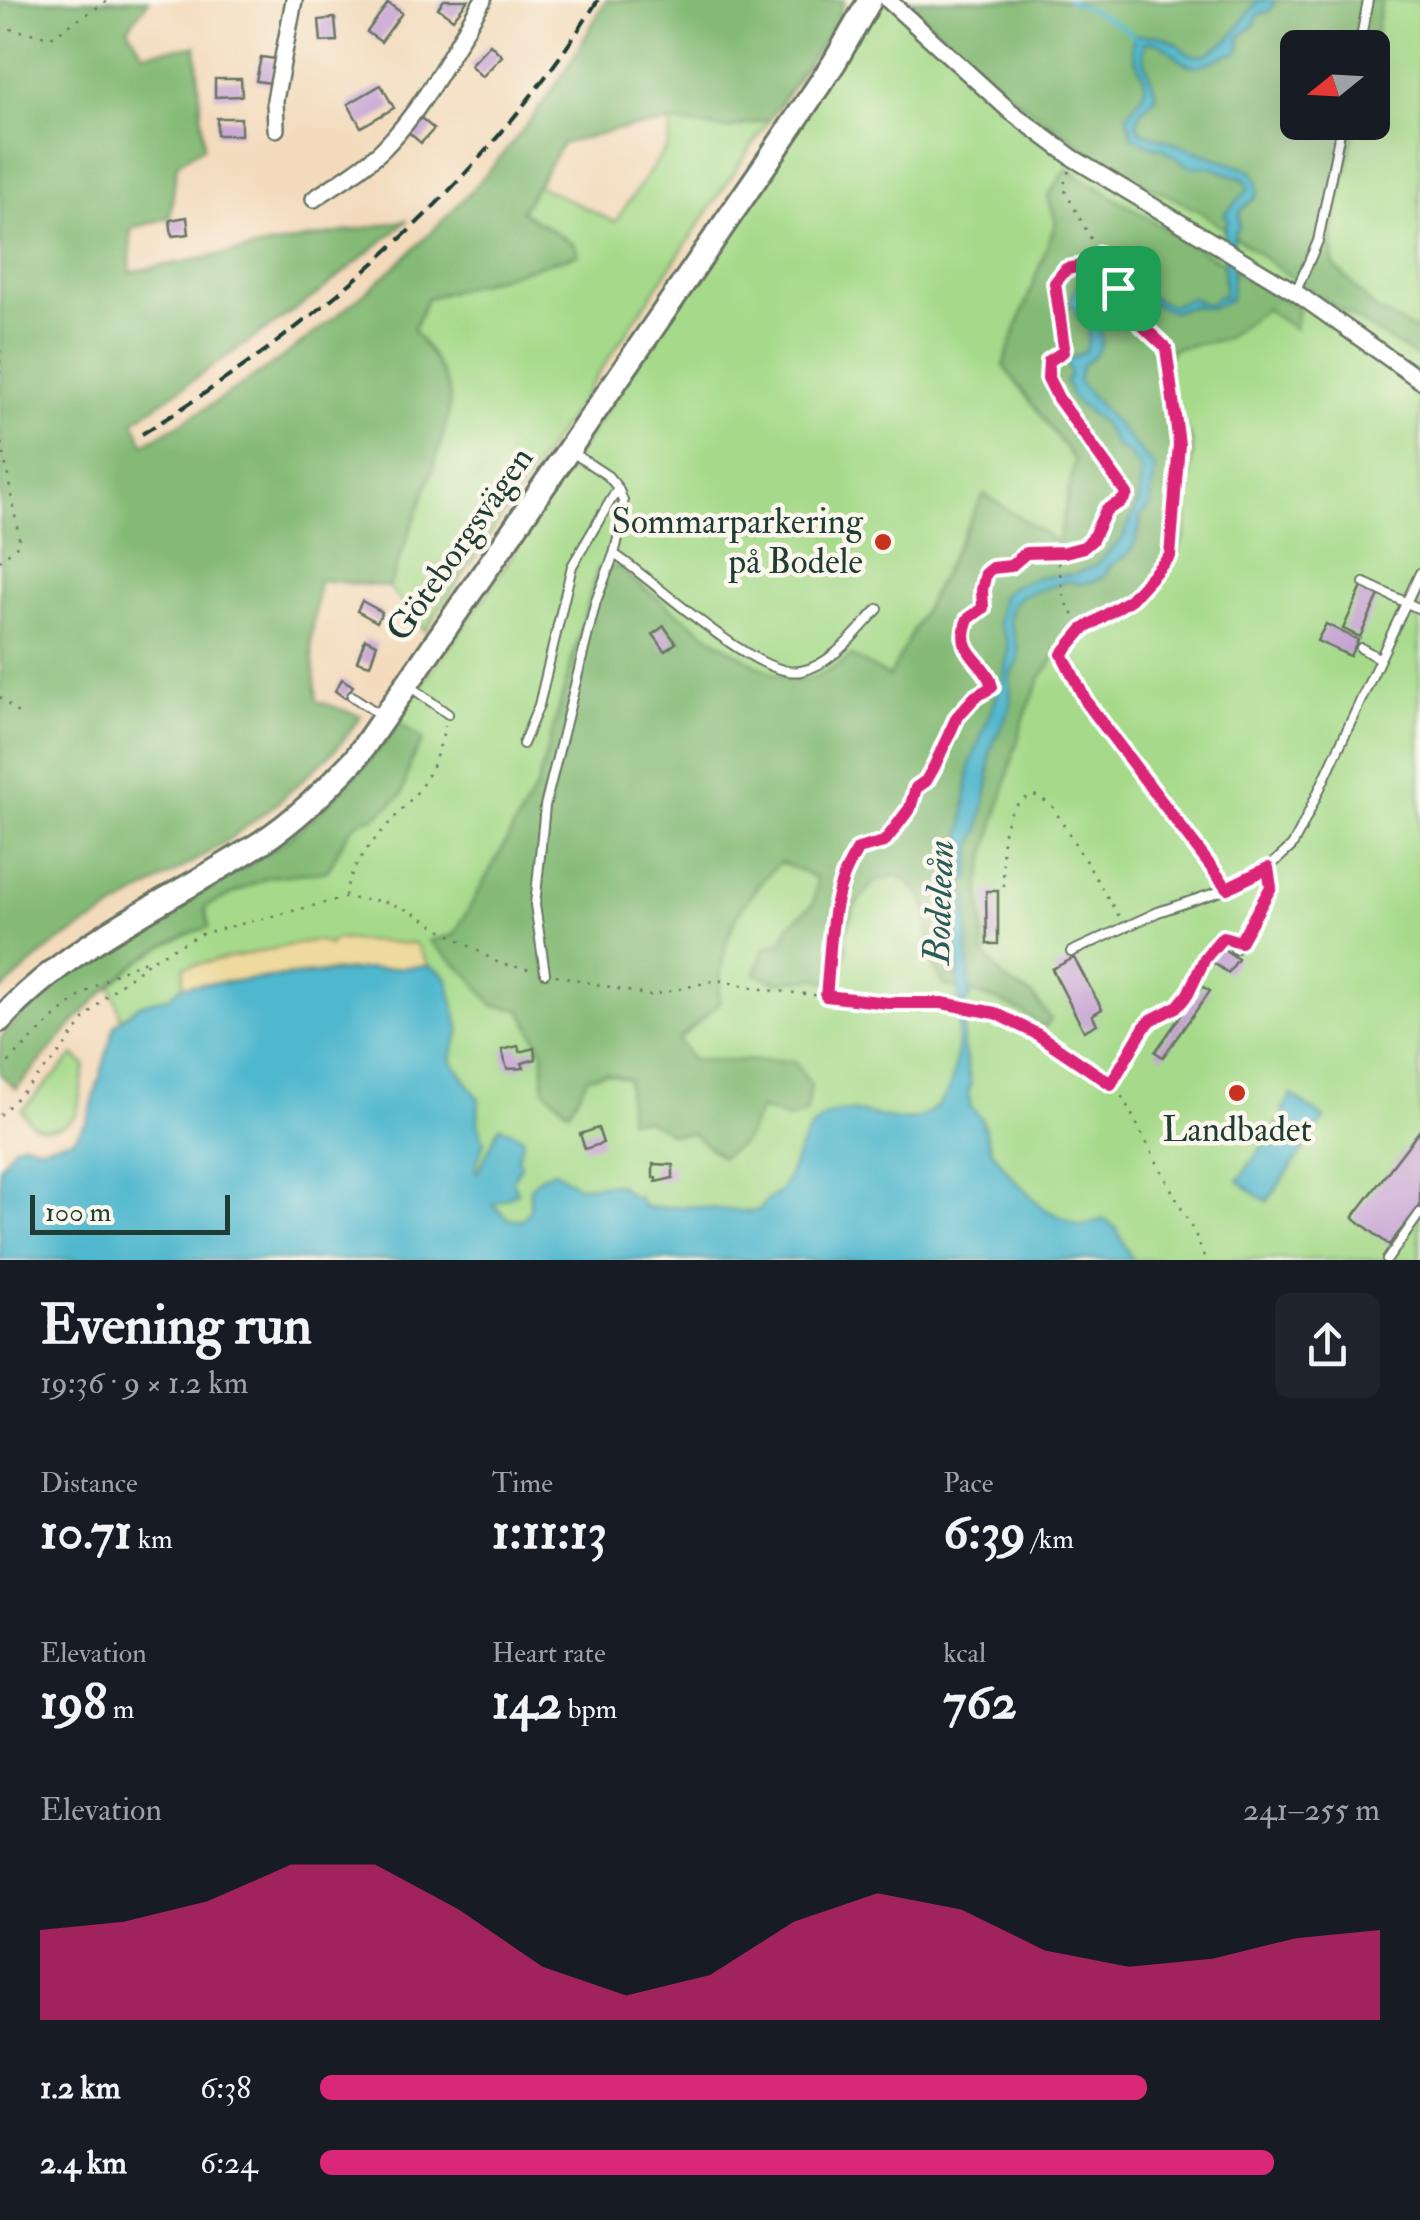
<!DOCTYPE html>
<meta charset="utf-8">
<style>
:root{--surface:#171b24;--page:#20242c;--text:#f1f3f6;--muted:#9ea1a6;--accent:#db2777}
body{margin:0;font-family:"IM FELL Double Pica",serif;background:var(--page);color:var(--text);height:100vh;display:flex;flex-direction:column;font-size:38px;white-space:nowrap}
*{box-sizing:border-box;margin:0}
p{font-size:32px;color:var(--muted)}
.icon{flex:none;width:55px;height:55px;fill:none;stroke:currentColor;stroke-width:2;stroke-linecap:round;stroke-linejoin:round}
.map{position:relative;height:1260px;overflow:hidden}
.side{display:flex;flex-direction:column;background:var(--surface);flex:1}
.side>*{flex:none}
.needle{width:65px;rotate:252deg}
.tools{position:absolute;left:1280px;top:30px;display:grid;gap:20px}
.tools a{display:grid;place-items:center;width:110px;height:110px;border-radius:15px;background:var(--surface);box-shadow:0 10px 40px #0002;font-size:50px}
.scale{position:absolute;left:30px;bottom:25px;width:200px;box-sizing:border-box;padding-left:10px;border:5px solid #1f3d34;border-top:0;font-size:28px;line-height:35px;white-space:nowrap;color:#1f3d34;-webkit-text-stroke:8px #fbf7ec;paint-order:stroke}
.pin{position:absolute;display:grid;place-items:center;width:85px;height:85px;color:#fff;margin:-42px;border-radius:20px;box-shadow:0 5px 15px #0006}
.round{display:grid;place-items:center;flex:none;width:105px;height:105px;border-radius:15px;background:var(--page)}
.summary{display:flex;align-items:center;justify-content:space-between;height:170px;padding:0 40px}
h1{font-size:55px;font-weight:800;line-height:75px}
.figures{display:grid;grid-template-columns:repeat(3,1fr);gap:15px;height:170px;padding:10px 40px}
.figures div{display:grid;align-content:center}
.figures b{font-size:50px;font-weight:800}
.figures small{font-size:28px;font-weight:400}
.figures p{font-size:28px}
.chart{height:280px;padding:20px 40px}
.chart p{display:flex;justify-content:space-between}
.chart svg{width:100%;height:180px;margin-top:10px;fill:var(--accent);opacity:.7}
ul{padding:0 40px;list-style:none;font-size:32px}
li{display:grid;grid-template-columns:160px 120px 1fr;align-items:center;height:75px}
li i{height:25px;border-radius:12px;background:var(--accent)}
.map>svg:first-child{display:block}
.green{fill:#a6da8a;stroke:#628c5f;stroke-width:2.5;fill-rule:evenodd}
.forest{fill:#84ba76;stroke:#527c55;stroke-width:2.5}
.sand{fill:#eeda9e;stroke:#868c69;stroke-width:2.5}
.water{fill:#50b7ce;stroke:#387a81;stroke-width:2.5}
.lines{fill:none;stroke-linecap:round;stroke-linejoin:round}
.stream{stroke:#50b7ce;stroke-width:4}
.building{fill:#c5a1d3}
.lane-casing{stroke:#697463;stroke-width:12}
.street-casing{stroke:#697463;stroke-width:20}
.secondary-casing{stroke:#697463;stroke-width:28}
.path{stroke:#697463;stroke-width:2.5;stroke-dasharray:2.5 8;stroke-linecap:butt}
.lane{stroke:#fff;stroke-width:8}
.street{stroke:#fff;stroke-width:15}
.secondary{stroke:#fff;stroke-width:22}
.rail{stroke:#1f3d34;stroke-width:4;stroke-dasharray:15 8;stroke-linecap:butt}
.route-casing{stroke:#fff;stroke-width:20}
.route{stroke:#db2777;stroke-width:12}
.poi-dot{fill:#c8321e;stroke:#fbf7ec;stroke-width:4}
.labels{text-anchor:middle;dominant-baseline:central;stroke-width:9;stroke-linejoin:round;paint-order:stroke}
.poi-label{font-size:35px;fill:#1f3d34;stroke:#fbf7ec;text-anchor:end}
.street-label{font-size:35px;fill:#1f3d34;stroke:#fbf7ec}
.water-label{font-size:38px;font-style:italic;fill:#2b5c5a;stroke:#fbf7ec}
</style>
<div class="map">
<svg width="1420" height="1260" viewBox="0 0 1420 1260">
<rect width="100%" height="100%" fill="#fbf7ec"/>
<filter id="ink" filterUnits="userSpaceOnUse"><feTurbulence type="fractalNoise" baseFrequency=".01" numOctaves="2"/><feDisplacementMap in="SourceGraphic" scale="20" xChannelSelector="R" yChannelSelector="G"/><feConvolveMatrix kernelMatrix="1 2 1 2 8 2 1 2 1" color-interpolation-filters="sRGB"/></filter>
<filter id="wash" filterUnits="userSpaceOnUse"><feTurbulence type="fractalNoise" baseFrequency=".0048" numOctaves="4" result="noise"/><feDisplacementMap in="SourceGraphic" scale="40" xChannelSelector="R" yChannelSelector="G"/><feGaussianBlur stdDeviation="2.25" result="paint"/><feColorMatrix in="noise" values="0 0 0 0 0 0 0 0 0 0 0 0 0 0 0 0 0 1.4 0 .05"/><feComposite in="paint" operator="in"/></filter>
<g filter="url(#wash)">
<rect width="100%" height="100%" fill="#f3dabb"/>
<path class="green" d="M872,0h548v1260h-1226l-94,-311 269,-191 119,-166zM1298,48h74v74h-74z
M770,119l-345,512 -36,-44 54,-152 -11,-81 -19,-23 14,-33 151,-44 -4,-10 -53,-33 16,-26 78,37 53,-77 4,-23 56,7z
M74,1055l11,10 -8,49c-17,19 -44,21 -55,-4z"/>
<path class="forest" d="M0,0h149l-21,28 15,25 53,-7 8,100 -27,18 -7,53 -39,12 -1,43 278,-52 -92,75 -182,126 10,23c161,-88 312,-213 416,-365 17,-25 31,-53 46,-79h238l-4,17 -70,102 -42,10 -56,-6 -58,7 -52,14 -41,67 53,33 5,10 -152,44 -14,33c15,18 30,39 36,61 8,29 -48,160 -60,195l-70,-7 -8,61 6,60 44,15 -24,32 -61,56 -55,41 -169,101 -52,46z
M912,0h470l-9,50 -1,-2h-74v74l58,1 -22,102 -1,39 42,45 45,24v26l-109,-67 -110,-80 -91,-46 -105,-75 -83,-75z
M1067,169l231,140 -3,20 -30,-20 -40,30 -53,10 -12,30 30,57 3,11 -8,89 -7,15 -15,27 -29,25 -67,39 -26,35 -18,44 -35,127 -8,35 4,70 21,27 28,16 18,24 -6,7c-34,-24 -59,-32 -100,-41 -5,-9 -12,-19 -14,-29 -6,-42 7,-56 -34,-82l-23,7 -21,27 -9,28 3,12 -10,38 -21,-9 -38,5 -23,-9 9,-25 20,-8 4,-14 26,-24 3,-25 -37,-16c-46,44 -60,78 -61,142l-41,36 14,20 102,1 17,24 -5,28 -17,6 -29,-10 -16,33 -23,15 -28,-23h-21l-25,-14 -19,-1v-40l-22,-6 -18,4 -19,34 -25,-22 -1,-38 -22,-41 -28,-5 -24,-30 -40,-34 25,-6 83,-149 61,-218 19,-1c31,24 149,118 185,113 17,-2 36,-14 50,-24l37,21 95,-183 74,49 17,-82 -72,-96 53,-143 -8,-26z
M400,723l23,17 -11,19 -10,36 -28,23c-26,-1 -33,32 -47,53l-59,6 -63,30 4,20c-83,23 -138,101 -193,162l-16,-15v-35c66,-91 180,-126 269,-187 51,-35 94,-82 131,-129z"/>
<path class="sand" d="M334,939l82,5 13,22 -107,6 -140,14 2,-19 132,-27 13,5z"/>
<path class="water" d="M1258,0h17l-5,11 -12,4 -3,9 -15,12v11l-4,6c-16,1 -34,18 -49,11 -17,-8 -21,-27 -43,-21l-1,13 14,40 -17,16 -3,12 3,7 112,40 6,10 -1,15 -18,16v16l-5,5 -3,66c-16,6 -19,13 -37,6l-22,7 -25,-10 -21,-27c-19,-4 -26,4 -42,13 4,30 39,51 -2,77l-4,16 77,87 -5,39 -10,9v11l-6,18 -7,10 -18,12 -4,9 -13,6 -15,2 -9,-3 -47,15 -9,9 -3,13 9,28 1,15 -9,13 1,32 -21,45 -1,30 -10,50 -6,14 -4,32 -7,5 5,15 3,102 -5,3 -2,44 8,39 -3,7 3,15 10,11 10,31 21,28 31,31 37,18 24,-7 12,9 16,32h-1132v-94l14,-20 10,-4 17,5 32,-8 14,-17 28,-98 26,-20 28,-7 13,-11 187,-17 60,-3 12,6 7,7 12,52 -8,22v8l27,38 -1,24 6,18 -9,29 3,2 22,-46 24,12 -6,19 3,9 -8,13 4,14 -24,12 16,14h14l7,-10v-21l11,-12 14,-5 22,15 41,-2 14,13 6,-1 4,9 7,3 38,-2 64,6 10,-3c4,-12 15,-11 21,-21 14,-21 16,-48 36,-66 38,-34 88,28 126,-24 21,-29 15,-137 10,-174 -2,-21 -4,-40 5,-60l11,-99 32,-82 6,-33 -2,-12 -8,-14 3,-27 10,-10 28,-10 36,-3 20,-8 27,-27 17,-38 2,-31 -14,-18 -9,-3 -17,-27 -28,-22 -7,-19 4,-5 -3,-15 19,-10 4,-25 -11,-7 -9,-17c7,-27 28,-32 52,-39l11,7 16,26 22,10 20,-8 17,7 11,-9 5,1v-65l4,-13 -4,-5 25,-24 -4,-10 -35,-13 -22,-1 -26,-18h-7l-23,-11 -5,-23c5,-6 13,-14 16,-21 9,-21 -20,-34 -8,-58l26,1 16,7 8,9 11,4 11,-2 22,-14z
M1292,1095l33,24 -58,83 -29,-21 48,-68 -4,-3z"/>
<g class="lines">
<path class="stream" d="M1068,0c14,5 61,28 67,38"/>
</g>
<g id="blocks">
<path class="building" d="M444,0h24l-15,19 -15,-11z
M388,3l14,10 -21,29 -14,-10z
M335,18l2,23 -16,1 -2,-22z
M490,44l12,12 -20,21 -12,-12z
M261,57l15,2 -5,24 -15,-2z
M215,79h26l1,17 -27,1z
M381,85l13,23 -33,19 -13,-23z
M217,118h24v17h-24z
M421,118l13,11 -13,14 -13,-11z
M187,217l2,17 -17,2 -2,-16z
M1362,587l17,8 -19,42 -17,-8z
M362,601l20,11 -5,10 -20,-11z
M1326,624l32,16 -8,16 -33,-15z
M664,626l12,17 -11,8 -12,-17z
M365,639l12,5 -7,21 -13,-4z
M342,679l11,7 -8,12 -10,-7z
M986,891h12v53h-11z
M1218,945l20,14 -10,14 -20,-14z
M1074,958l28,51 -10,6 5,9 -13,7 -32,-62z
M1202,986l8,5 -47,66 -8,-5z
M518,1046l2,6 14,-4 2,11 -14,4 2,5 -17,1 -5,-19z
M598,1128l5,15 -18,6 -5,-15z
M1420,1130v76l-31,39 -36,-28z
M653,1164l20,1v13l-17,4v-4h-3z"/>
</g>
</g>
<g filter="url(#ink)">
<use href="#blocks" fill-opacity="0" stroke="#697463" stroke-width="2.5"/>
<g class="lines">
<g class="lane-casing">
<path id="lane" d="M1359,48l9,-48
M1296,291l22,-50 24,-119
M614,554c39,25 143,126 187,117 31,-6 56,-40 77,-62
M1364,583l56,26
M1361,648l19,11
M411,687l37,27
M352,696l28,19
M523,744l16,-39 33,-139 46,-78
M1235,949l36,-62 -3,-19 24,-22 9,-17 119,-256
M1071,952l87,-40 69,-23 41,-21
M545,973l-10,-68 10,-99 51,-205 18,-47 10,-39 -1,-14 -5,-13 -10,-12 -35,-23
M1387,1260l33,-47"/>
</g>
<g class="street-casing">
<path id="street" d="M888,0l122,111 63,47 222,134 125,88
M276,129l-1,-29 19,-100
M314,199c23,-16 50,-31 70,-51 42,-43 68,-97 99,-148"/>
</g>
<g class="secondary-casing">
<path id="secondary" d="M0,1020c73,-79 170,-119 259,-176 37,-24 67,-54 97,-86l409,-593 69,-102 36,-63"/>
</g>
<path class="path" d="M0,27l51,10 58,-37
M1069,171l-6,16 69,128 34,33 13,96 -9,112 -39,43 -49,31 -20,25 25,48 133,176
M0,350v31
M0,433l20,110 -20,18
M1058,563l7,37 16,28
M0,697l21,19
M1004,886c-2,-30 -8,-81 30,-91l17,9 69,114
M345,896c6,-41 47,-72 72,-104 13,-17 24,-45 28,-66
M556,975l94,21 67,-16 50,10 121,13h54l36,5 40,14 84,54 21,22 73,138 9,24
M826,994c6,-54 1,-98 32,-145l26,-7 9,-9 17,-25 6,-20 10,-7 8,-14 23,-50 18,-20 17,-10c-6,-27 -38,-35 -24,-68l15,-11 -1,-18 5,-17 5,-5 19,-2 15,-13 39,-1 19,-5 8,-7 15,-30 16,-9 4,-7 -69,-97 -10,-19 1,-17 14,-8 1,-6 -9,-64 11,-14 26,-5 8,-10
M0,1056l9,6c40,-41 82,-83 137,-101
M1112,1083c14,-19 20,-46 37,-62 12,-11 29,-13 39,-26 14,-19 15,-50 39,-57
M0,1115l55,-56 29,-39 24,-26 45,-35 48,-25 143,-36 39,3 27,10 90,53 33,6"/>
<use href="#lane" class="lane"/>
<use href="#street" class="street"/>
<use href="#secondary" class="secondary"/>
<path class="rail" d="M142,434c186,-117 338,-247 456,-434"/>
</g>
</g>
<g class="lines" filter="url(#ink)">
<g class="route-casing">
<path id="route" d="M1100,254l32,62 34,32 13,96 -9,112 -39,43 -49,31 -20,24 25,49 140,185 41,-20 3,19 -31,55 -17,-5 -18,21 -17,36 -10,12 -27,14 -7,8 -33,56 -74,-50 -42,-21 -53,-10h-54l-62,-7c6,-53 2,-102 32,-147l26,-7 8,-10 18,-24 6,-20 10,-7 8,-14 23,-50 18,-20 17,-10c-6,-28 -39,-32 -24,-68l15,-11 -1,-18 4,-17 6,-5 19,-2 15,-13 39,-1 19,-5 8,-7 14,-30 16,-9 5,-7 -69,-96 -10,-20 1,-17 14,-9 1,-5 -9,-64 11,-14 26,-5z"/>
</g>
<use href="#route" class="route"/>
</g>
<g class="poi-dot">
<circle cx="883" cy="542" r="10"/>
<circle cx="1237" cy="1093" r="10"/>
</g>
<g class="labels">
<g class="poi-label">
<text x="863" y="522">Sommarparkering<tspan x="863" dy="40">på Bodele</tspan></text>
<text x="1237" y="1130" text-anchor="middle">Landbadet</text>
</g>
<g class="street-label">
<text transform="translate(460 544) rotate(-55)">Göteborgsvägen</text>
</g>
<g class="water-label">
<text transform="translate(939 902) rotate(-88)">Bodeleån</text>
</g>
</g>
</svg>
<div class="tools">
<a><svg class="needle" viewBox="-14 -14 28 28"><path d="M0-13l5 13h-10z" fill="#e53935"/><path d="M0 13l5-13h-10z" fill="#9ea1a6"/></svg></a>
</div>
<div class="scale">100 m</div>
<div class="pin" style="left:1118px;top:288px;background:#1e9e55"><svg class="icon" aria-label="arrive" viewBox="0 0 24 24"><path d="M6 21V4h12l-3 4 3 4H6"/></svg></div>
</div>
<section class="side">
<div class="summary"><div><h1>Evening run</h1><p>19:36 · 9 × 1.2 km</p></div><a class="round"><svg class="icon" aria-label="share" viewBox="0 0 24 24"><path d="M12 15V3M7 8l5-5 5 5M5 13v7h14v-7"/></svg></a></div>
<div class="figures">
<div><p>Distance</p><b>10.71<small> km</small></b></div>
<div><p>Time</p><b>1:11:13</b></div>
<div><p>Pace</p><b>6:39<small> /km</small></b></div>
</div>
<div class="figures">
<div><p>Elevation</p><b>198<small> m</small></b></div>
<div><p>Heart rate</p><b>142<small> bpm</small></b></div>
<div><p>kcal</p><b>762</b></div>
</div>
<div class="chart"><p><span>Elevation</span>241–255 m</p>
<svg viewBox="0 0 160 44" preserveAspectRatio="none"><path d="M0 44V22L10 20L20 15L30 6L40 6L50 17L60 31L70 38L80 33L90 20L100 13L110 17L120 27L130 31L140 29L150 24L160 22V44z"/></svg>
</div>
<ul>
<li><b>1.2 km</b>6:38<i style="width:78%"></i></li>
<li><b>2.4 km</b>6:24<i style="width:90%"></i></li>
</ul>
</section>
